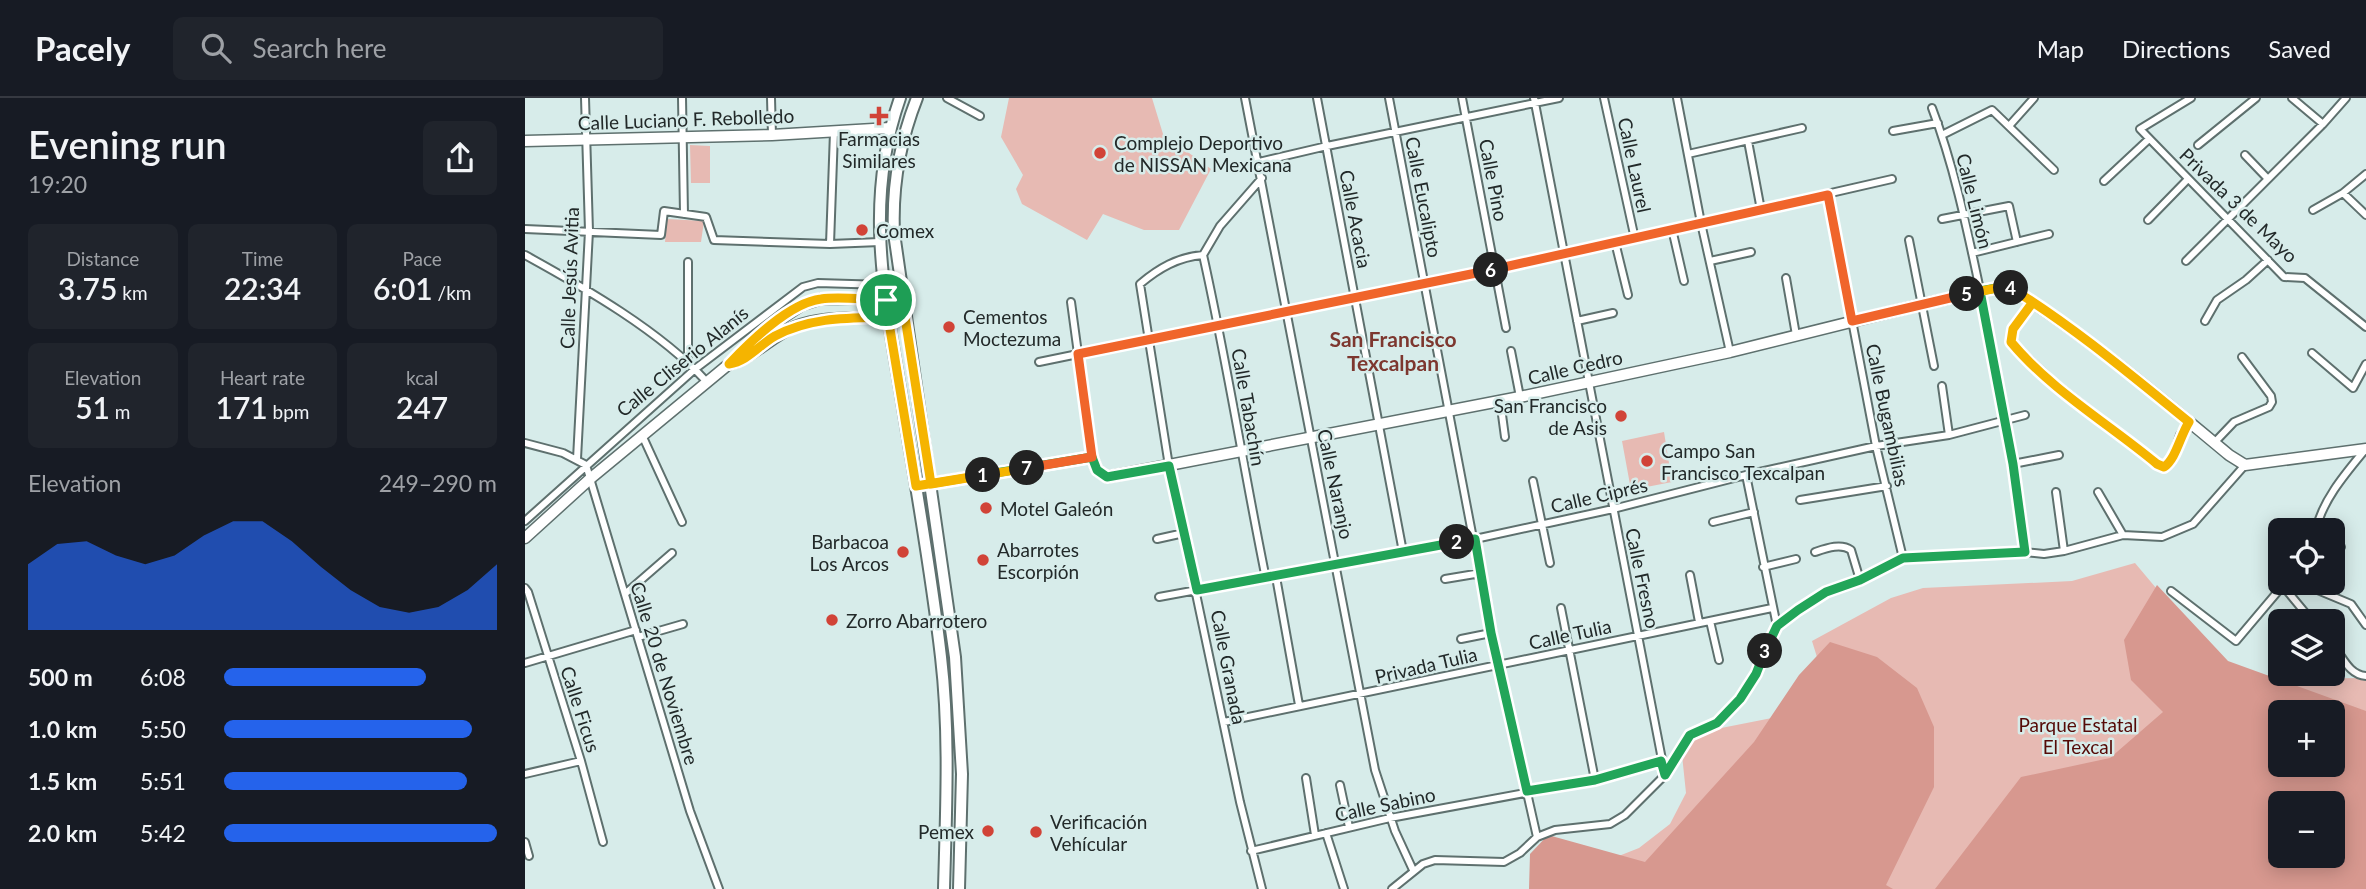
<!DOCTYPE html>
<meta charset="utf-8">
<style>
:root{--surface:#171b24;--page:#20242c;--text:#f1f3f6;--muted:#9ea1a6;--line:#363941;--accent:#2563eb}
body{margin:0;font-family:Lato,sans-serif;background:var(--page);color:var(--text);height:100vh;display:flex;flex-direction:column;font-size:26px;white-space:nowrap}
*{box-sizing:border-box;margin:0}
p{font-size:23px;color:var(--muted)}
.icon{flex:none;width:38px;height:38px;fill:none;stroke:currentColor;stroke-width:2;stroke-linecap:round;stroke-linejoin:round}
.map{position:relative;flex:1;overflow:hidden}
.sheet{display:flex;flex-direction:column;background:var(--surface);width:525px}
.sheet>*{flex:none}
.buttons{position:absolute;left:1743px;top:420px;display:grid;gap:14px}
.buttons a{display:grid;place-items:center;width:77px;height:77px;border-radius:10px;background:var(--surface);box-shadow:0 4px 18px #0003;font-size:35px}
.pin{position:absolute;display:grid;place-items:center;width:60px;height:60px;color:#fff;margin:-30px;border:4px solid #fff;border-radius:50%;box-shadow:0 2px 7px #0007}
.km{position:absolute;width:35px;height:35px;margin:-18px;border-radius:50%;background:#222;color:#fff;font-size:19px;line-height:35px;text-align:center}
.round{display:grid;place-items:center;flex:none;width:74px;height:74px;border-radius:10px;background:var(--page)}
.headline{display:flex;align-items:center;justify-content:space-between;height:119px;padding:0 28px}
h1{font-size:38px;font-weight:600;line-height:52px}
.figures{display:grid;grid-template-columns:repeat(3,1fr);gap:10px;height:119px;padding:7px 28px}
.figures div{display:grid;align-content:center;border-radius:10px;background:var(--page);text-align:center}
.figures b{font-size:30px;font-weight:600}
.figures small{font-size:19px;font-weight:400}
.figures p{font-size:19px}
.chart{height:196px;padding:14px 28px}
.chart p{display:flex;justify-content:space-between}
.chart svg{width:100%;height:126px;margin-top:7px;fill:var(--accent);opacity:.7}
ul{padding:0 28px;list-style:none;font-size:23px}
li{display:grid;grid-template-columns:112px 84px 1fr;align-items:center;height:52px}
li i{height:18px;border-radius:9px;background:var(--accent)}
header{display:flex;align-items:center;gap:42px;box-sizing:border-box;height:98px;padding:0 35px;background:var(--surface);border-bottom:2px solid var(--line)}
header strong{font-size:33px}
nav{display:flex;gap:38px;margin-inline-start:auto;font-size:24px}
.search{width:490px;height:63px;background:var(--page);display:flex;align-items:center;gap:18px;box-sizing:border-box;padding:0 24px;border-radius:10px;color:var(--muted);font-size:26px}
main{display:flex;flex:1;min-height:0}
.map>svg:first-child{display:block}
.green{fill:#e7bab3;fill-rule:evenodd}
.forest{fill:#d7988f;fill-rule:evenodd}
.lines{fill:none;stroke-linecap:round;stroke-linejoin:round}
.street-casing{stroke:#5e706e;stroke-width:10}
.secondary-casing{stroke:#5e706e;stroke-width:13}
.primary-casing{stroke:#5e706e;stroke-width:14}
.street{stroke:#fff;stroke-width:6}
.secondary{stroke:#fff;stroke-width:10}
.primary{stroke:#fff;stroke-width:10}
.split-1-casing{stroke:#fff;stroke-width:14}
.split-2-casing{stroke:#fff;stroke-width:14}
.split-3-casing{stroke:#fff;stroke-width:14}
.split-4-casing{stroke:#fff;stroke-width:14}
.split-5-casing{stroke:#fff;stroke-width:14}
.split-6-casing{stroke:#fff;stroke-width:14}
.split-7-casing{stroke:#fff;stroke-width:14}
.split-8-casing{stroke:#fff;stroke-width:14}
.split-1{stroke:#f5b400;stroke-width:9}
.split-2{stroke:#22a559;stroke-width:9}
.split-3{stroke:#22a559;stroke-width:9}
.split-4{stroke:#22a559;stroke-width:9}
.split-5{stroke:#f5b400;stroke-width:9}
.split-6{stroke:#f0652b;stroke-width:9}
.split-7{stroke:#f0652b;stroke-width:9}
.split-8{stroke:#f5b400;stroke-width:9}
.poi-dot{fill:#d14337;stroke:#d7ecea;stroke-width:2.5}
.labels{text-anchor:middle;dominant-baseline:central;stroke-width:5;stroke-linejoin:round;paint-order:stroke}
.street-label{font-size:19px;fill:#222929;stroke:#d7ecea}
.poi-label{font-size:19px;fill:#222929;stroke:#d7ecea;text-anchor:start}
.park-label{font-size:19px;fill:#550a07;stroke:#d7ecea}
.neighbourhood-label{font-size:21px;font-weight:bold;fill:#7d372f;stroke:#d7ecea}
</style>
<header>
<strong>Pacely</strong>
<div class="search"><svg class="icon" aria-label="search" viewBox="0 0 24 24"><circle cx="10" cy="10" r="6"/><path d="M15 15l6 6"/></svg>Search here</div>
<nav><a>Map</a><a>Directions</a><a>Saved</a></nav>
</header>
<main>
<section class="sheet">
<div class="headline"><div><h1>Evening run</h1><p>19:20</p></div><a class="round"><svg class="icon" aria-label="share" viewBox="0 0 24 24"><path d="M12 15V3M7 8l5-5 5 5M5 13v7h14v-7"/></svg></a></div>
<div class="figures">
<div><p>Distance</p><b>3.75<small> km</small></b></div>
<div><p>Time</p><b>22:34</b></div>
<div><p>Pace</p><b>6:01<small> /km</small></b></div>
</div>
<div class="figures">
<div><p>Elevation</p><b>51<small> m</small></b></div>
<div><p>Heart rate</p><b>171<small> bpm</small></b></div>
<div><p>kcal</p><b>247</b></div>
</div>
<div class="chart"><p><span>Elevation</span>249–290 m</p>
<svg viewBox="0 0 160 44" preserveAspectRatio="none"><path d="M0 44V21L10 14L20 13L30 18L40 21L50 18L60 11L70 6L80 6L90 13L100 22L110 30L120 36L130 38L140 36L150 30L160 21V44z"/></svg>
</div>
<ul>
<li><b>500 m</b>6:08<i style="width:74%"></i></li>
<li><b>1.0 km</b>5:50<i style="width:91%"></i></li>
<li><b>1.5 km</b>5:51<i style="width:89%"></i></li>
<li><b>2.0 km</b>5:42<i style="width:100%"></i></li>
</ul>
</section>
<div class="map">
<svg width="1841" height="791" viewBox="0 0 1841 791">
<rect width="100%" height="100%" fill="#d7ecea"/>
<path class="green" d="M484,0h143l11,36 48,35 -32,61h-35l-41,-16 -16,26 -65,-36 -6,-15 7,-14 -22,-38z
M165,47l20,1v37h-19z
M142,121l37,2 -3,21h-36z
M1139,334l8,50 -41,8 -9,-49z
M1610,465l79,94 42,22 110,-1v211h-831l104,-41 31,-24 16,-31 -4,-38 19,-23 76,-15 48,-34 -13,-42 79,-43 32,-10 149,-7zM1755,614h53v53h-53zM1755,705h53v53h-53z"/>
<path class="forest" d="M1632,487l71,76 138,50v178h-431l86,-112 89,-19 53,-46 -32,-32 -7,-40zM1755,614h53v53h-53zM1755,705h53v53h-53z
M1305,544l47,15 40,31 17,39v60l-48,98 7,4h-364l1,-35 18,-19 97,27 109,-120 45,-67z"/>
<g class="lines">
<g class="street-casing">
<path id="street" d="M157,0l2,116
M246,0l1,37
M422,0l33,18
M720,0l130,672 20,61 18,39
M792,0l86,454
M864,0l102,535 46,204
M937,0l44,230
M1009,0l131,677
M1079,0l31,141
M1152,0l24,125 29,129
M1666,0l-51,31 144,148 21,1 61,49
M1767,0l31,26
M1407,10c24,63 37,131 51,196 16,83 31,165 42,248
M1484,28l25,-28
M1368,33l45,-8
M1417,37l50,-25 62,60
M1223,43l13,69
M1673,47l58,-47
M1163,56l114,-26
M1720,57l23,24
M734,64l68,-16 232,-48
M737,80l-42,48 -17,29c24,107 41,216 63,324
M1579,83l45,-42
M1818,95l23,22
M1303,97l48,251 27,112
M1788,112l30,-17 23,-19
M1417,121l67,-13 8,36
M1623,122l40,-41
M0,131l136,6 3,-24 42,6 8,23 116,4 50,-2
M1147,131l12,52
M1384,142l25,126
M1090,144l13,53
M305,146l4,-112
M1447,155l77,-19
M0,157c60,33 135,76 181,126
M678,157c-25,2 -44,13 -63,29l29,182 71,336 22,87
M1185,163l41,-9
M1661,163l137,-137 23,-26
M1261,180l10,57
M546,204l21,155
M1508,204l-20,27 -2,13 42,40 104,82 7,3 7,-5 9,-27 9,-13
M1052,223l36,-8
M1680,223l12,-21 29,-20 22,-20
M986,253l9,46
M1787,255l41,35 13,-24
M514,264l525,-108 328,-75
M163,265v-101
M1417,288l7,49
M975,302l5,37
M117,337l40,87
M0,345l38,10 23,12 104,346 29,78
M1689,345l20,-21 35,-15 3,-5 -1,-6 -29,-39
M52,361l12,-228 -4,-133
M1488,366l46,-9
M1221,377l31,151
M1008,383l17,82
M1531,394l8,59
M1573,394l25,43
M1275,402l87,-14
M0,423l170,-152 108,-82 15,-4 67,2
M1188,424l41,-10
M1791,432c6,-29 29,-56 48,-79
M632,441l27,-6
M1808,450l8,-1
M1290,454c12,-4 26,-9 36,-2l9,30
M1238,469l33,-8
M1165,477l9,47
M751,479l23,128
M920,481l36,-6
M1783,485l7,6 36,15 15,21
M1758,488l29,35
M0,490l3,4 53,169 22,81
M1646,493l65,50 49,-58
M101,495l46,-40
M634,499l316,-58 138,-30 133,-34 130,-29 73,-11 76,-20
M1036,510l34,172
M1185,523l9,39
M113,539l45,-13
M936,541l30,-6
M1808,547c10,12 16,30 33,31
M0,565l111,-33
M699,624l548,-114
M0,676l56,-13
M781,680l9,57
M815,687l9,42
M801,735l18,56
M0,744l4,14
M726,753l139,-33 205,-38 66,-19
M867,791l31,-25 12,-4 69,2 16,-9 17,-16 18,-7 55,-6 15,-9 40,-40 25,-40 27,-12 23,-24 16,-25 21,-48 49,-34 34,-12 43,-22 122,-6 19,2 20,-3 59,-16 39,2 31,-13 52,-59"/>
</g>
<g class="secondary-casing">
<path id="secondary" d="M0,43l247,-6 118,-7
M204,266c21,-4 43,-28 67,-38 34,-13 73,-5 109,-13
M391,388l176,-29 5,13 10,7 413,-80 210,-45 193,-48 84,-18c79,49 151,110 222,169l16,10 121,-16
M0,440l66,-60 138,-114 41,-38 32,-21 19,-6 81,-1"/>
</g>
<g class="primary-casing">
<path id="primary" d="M375,0c-36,102 -16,194 1,297 14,87 30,174 40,262 9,77 5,155 3,232
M392,0c-17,43 -25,89 -23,135l61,424 7,117 -3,115"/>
</g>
<use href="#street" class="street"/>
<use href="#secondary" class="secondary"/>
<use href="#primary" class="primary"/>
</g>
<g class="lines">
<g class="split-1-casing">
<path id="split-1" d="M361,202c-21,0 -45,-4 -65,-1 -32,4 -71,43 -92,65 19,-3 30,-19 46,-28 36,-19 73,-18 113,-19l28,169 67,-11"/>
</g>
<g class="split-2-casing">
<path id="split-2" d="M458,377l109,-18 5,13 10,7 62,-11 28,124 260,-48"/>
</g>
<g class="split-3-casing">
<path id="split-3" d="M932,444l18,-3 16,94 36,158 68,-11 66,-19 4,14 25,-40 27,-12 23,-24 16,-25 9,-23"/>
</g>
<g class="split-4-casing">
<path id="split-4" d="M1240,553l12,-25 21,-16 28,-18 34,-12 43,-22 122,-6 -12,-88 -33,-173 27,-5 4,2"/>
</g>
<g class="split-5-casing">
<path id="split-5" d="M1442,196l40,-8 26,16 -20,27 -2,13c40,48 98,82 146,122l7,3c12,-8 16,-31 25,-45 -58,-47 -115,-95 -178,-134"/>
</g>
<g class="split-6-casing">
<path id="split-6" d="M966,172l337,-75 24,126 115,-27"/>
</g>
<g class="split-7-casing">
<path id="split-7" d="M502,370l65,-11 -14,-103 413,-84"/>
</g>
<g class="split-8-casing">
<path id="split-8" d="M361,202l16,-2 29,186 96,-16"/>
</g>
<use href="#split-1" class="split-1"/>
<use href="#split-2" class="split-2"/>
<use href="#split-3" class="split-3"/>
<use href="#split-4" class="split-4"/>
<use href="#split-5" class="split-5"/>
<use href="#split-6" class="split-6"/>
<use href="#split-7" class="split-7"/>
<use href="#split-8" class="split-8"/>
</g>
<g class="poi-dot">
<path d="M350.5 7.5h7v7h7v7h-7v7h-7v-7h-7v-7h7z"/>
<circle cx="575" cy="55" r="7"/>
<circle cx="337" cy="132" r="7"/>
<circle cx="424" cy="229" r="7"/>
<circle cx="1096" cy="318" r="7"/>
<circle cx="1122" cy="363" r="7"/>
<circle cx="461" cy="410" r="7"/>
<circle cx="378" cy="454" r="7"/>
<circle cx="458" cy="462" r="7"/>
<circle cx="307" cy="522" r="7"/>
<circle cx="463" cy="733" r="7"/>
<circle cx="511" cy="734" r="7"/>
</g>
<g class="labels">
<g class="street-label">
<text transform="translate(161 21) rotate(-2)">Calle Luciano F. Rebolledo</text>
<text transform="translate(1110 67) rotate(78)">Calle Laurel</text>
<text transform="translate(969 82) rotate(79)">Calle Pino</text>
<text transform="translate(899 99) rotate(79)">Calle Eucalipto</text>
<text transform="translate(1450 103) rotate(76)">Calle Limón</text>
<text transform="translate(1714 107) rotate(44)">Privada 3 de Mayo</text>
<text transform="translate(831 121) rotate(79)">Calle Acacia</text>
<text transform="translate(44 180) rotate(-88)">Calle Jesús Avitia</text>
<text transform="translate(157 263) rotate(-39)">Calle Cliserio Alanís</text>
<text transform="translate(1050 269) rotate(-13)">Calle Cedro</text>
<text transform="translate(724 309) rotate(80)">Calle Tabachín</text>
<text transform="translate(1363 317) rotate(78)">Calle Bugambilias</text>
<text transform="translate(811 386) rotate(78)">Calle Naranjo</text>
<text transform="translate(1074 397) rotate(-13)">Calle Ciprés</text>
<text transform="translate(1118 480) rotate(78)">Calle Fresno</text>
<text transform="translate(1045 536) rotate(-12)">Calle Tulia</text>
<text transform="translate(901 567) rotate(-13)">Privada Tulia</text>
<text transform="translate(704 569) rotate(79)">Calle Granada</text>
<text transform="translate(140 575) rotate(73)">Calle 20 de Noviembre</text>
<text transform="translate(56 611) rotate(72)">Calle Ficus</text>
<text transform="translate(860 706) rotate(-12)">Calle Sabino</text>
</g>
<g class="poi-label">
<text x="354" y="40" text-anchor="middle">Farmacias<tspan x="354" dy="22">Similares</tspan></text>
<text x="589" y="44">Complejo Deportivo<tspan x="589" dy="22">de NISSAN Mexicana</tspan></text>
<text x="351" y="132">Comex</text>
<text x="438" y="218">Cementos<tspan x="438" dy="22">Moctezuma</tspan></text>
<text x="1082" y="307" text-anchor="end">San Francisco<tspan x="1082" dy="22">de Asis</tspan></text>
<text x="1136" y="352">Campo San<tspan x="1136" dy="22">Francisco Texcalpan</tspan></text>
<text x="475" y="410">Motel Galeón</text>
<text x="364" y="443" text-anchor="end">Barbacoa<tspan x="364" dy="22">Los Arcos</tspan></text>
<text x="472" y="451">Abarrotes<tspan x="472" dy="22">Escorpión</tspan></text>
<text x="321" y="522">Zorro Abarrotero</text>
<text x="525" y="723">Verificación<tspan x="525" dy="22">Vehícular</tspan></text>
<text x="449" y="733" text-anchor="end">Pemex</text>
</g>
<g class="park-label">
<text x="1553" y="626">Parque Estatal<tspan x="1553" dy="22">El Texcal</tspan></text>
</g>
<g class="neighbourhood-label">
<text x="868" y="240">San Francisco<tspan x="868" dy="24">Texcalpan</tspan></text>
</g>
</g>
</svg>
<div class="buttons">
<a><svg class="icon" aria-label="locate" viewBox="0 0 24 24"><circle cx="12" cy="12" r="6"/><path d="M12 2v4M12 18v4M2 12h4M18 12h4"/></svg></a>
<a><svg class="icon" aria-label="layers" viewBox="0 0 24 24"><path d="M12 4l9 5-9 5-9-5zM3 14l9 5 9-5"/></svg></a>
<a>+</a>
<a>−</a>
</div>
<div class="pin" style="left:361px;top:202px;background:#1e9e55"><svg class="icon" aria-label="arrive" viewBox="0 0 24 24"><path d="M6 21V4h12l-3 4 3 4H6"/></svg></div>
<b class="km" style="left:458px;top:377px">1</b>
<b class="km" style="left:932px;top:444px">2</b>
<b class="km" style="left:1240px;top:553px">3</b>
<b class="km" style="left:1486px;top:190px">4</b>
<b class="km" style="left:1442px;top:196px">5</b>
<b class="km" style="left:966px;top:172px">6</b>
<b class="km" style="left:502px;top:370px">7</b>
</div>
</main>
